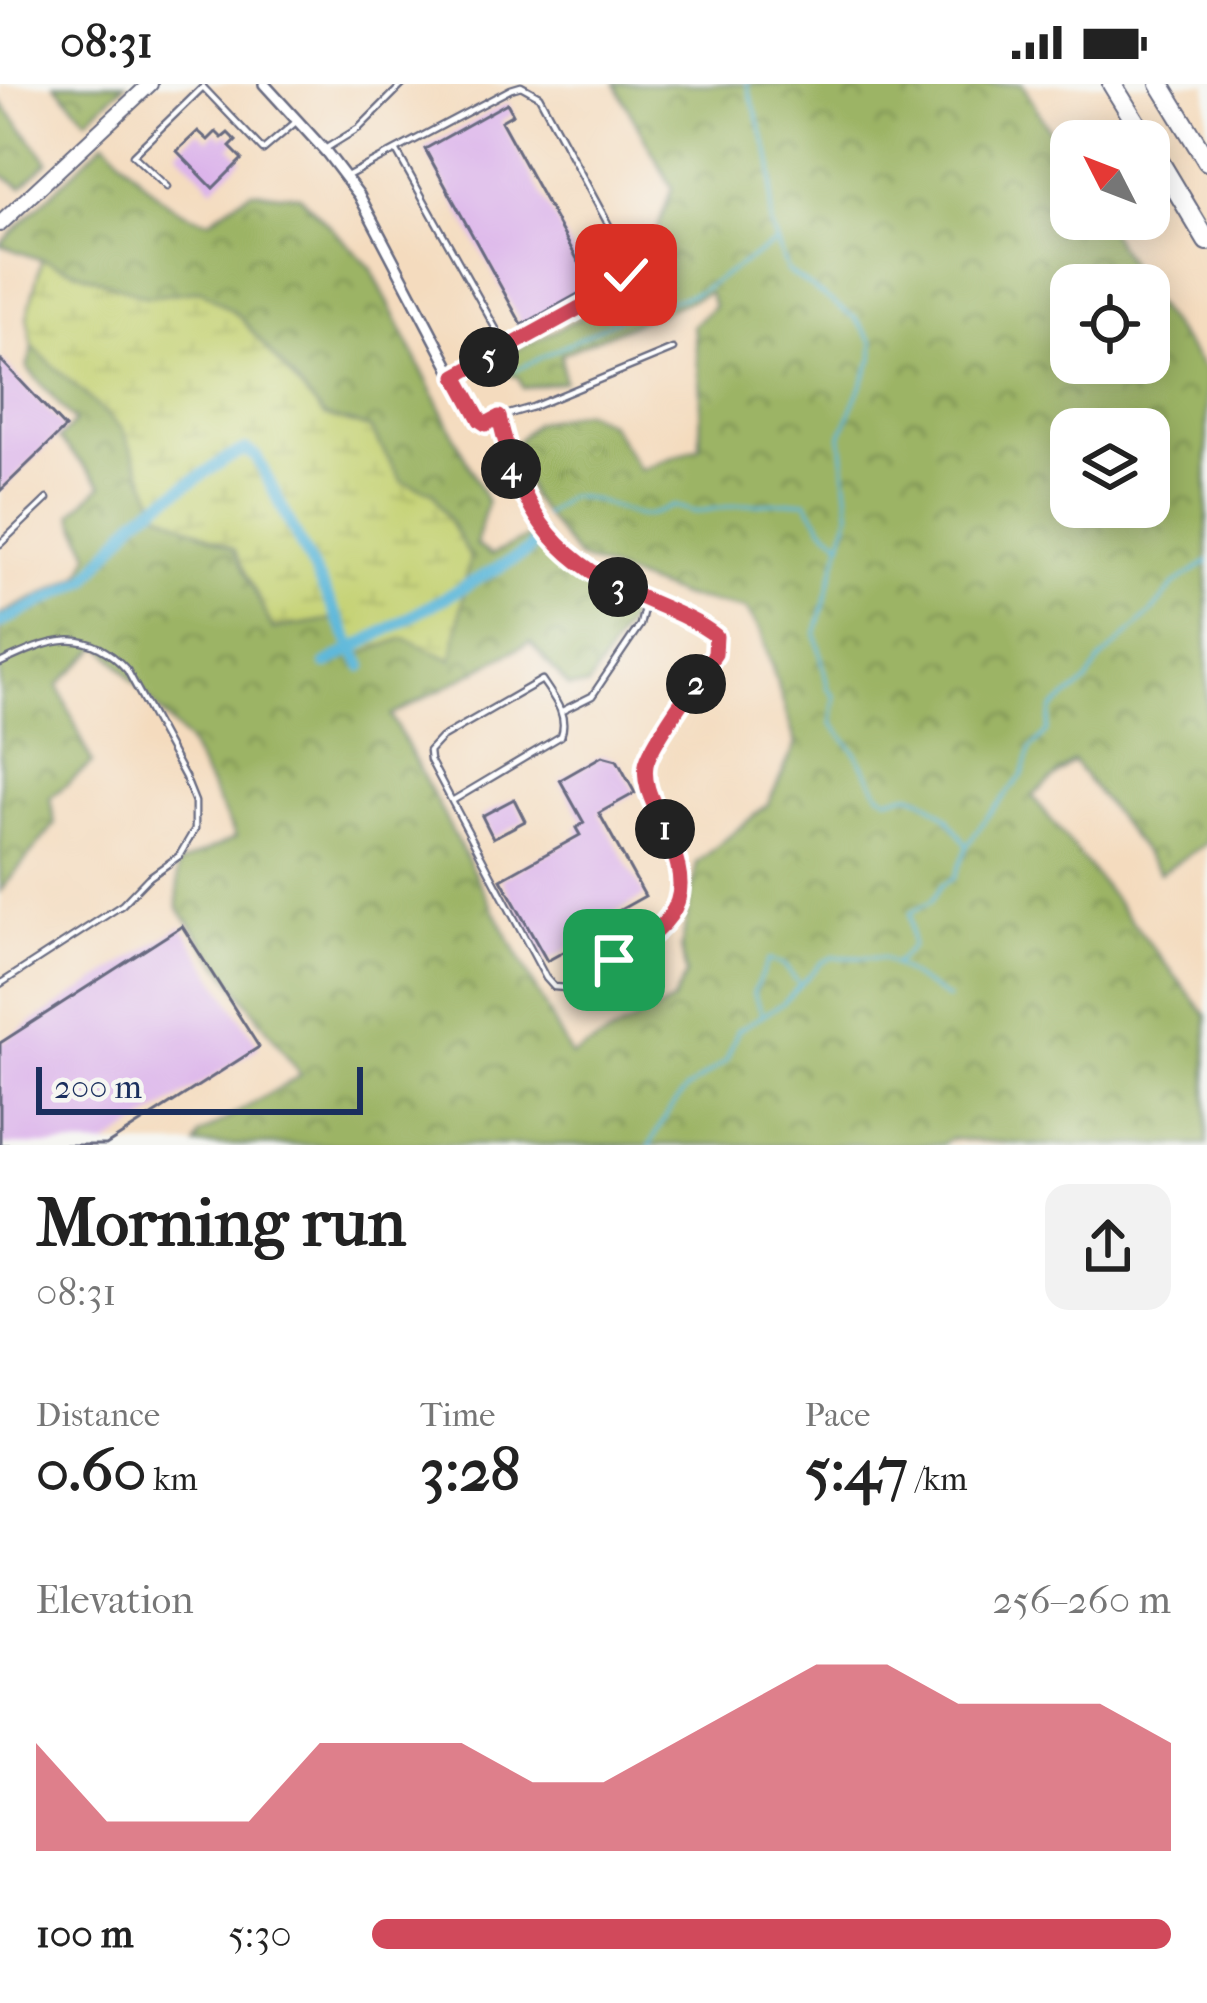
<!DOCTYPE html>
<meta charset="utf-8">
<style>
:root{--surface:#fff;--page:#f2f2f2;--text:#222;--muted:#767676;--accent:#d1495b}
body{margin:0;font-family:"IM FELL French Canon",serif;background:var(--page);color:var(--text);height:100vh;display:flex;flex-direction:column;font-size:45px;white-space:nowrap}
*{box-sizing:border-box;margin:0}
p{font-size:39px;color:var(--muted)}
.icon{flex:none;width:66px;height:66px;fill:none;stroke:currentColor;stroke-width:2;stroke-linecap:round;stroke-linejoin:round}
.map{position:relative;height:1061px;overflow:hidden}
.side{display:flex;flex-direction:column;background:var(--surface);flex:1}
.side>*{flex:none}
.needle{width:78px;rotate:312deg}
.tools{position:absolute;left:1050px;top:36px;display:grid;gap:24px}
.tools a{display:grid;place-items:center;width:120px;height:120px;border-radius:24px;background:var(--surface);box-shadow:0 6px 30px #0003;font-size:60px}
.scale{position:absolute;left:36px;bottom:30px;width:327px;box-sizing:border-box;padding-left:12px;border:6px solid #1b2f5e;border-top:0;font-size:33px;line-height:42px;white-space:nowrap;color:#1b2f5e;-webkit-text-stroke:9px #f6f6f2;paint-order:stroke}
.pin{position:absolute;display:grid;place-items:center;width:102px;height:102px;color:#fff;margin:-51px;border-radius:24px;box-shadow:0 6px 18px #0006}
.km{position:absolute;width:60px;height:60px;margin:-30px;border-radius:50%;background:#222;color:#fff;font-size:33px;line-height:60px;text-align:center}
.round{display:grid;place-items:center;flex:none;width:126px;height:126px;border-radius:24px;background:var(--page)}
.head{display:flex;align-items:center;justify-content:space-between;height:204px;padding:0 36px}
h1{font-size:66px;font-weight:800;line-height:90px}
.stats{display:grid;grid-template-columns:repeat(3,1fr);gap:18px;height:204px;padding:12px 36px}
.stats div{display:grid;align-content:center}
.stats b{font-size:60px;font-weight:800}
.stats small{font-size:33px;font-weight:400}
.stats p{font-size:33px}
.chart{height:336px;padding:24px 36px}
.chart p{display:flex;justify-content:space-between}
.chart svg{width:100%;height:216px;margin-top:12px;fill:var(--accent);opacity:.7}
ul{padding:0 36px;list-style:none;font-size:39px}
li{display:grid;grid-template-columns:192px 144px 1fr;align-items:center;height:90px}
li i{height:30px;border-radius:15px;background:var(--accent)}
.status{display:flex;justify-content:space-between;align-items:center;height:84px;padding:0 60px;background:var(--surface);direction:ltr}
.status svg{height:33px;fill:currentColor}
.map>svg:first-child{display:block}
.forest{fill:url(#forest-crowns);stroke:#5c7262;stroke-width:3;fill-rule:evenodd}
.wetland{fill:url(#wetland-marsh);stroke:#708068;stroke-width:3}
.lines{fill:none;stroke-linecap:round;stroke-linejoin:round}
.stream{stroke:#5cb7da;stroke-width:3}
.canal{stroke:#5cb7da;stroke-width:12}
.building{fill:#dbb2ea}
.lane-casing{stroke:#676b80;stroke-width:9}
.street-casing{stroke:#676b80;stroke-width:14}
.secondary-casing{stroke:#676b80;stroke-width:18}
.highway-casing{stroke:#676b80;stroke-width:22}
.lane{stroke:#fff;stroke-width:4.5}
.street{stroke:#fff;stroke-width:9}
.secondary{stroke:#fff;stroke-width:14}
.highway{stroke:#fff;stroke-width:18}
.route-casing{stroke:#fff;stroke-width:24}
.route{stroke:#d1495b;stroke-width:15}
</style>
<div class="status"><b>08:31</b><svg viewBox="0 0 49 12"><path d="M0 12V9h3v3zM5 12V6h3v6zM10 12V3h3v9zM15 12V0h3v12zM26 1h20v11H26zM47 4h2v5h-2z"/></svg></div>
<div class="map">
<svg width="1207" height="1061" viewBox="0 0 1207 1061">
<defs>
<pattern id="forest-crowns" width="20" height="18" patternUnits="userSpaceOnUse" patternTransform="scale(3)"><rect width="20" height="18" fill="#9cb465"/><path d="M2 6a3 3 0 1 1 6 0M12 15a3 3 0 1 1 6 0" fill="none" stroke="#7e9356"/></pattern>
<pattern id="wetland-marsh" width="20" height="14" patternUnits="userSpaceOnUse" patternTransform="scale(3)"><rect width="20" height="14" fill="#c5d273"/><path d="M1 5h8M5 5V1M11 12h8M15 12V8" fill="none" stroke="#a9b566"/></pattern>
</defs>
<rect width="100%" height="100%" fill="#f6f6f2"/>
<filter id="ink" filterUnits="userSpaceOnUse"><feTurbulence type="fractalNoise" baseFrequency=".00833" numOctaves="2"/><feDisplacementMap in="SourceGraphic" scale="24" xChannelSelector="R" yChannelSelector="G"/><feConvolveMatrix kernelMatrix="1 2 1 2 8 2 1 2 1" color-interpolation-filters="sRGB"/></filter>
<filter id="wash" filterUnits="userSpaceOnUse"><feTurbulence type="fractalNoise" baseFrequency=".004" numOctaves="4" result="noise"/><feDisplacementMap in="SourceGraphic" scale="48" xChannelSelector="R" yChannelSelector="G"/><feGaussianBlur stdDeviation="2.7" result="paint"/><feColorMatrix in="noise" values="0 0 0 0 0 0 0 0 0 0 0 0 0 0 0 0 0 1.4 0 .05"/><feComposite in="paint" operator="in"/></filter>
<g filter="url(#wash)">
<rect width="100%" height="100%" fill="#f4dbbe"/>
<path class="forest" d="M55,0h70l-38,35z
M615,0h407l49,83v52h31l40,66h-71v78h78v-66l58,76v470l-47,30 -87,-112 -41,35 175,220v129h-170l-86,-6 -10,6h-745l4,-10 101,-60 -123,-167v-43l58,-28 -49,-96 -86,-96 -43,40 34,78 -42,35 5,26 -55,67v-276l81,-40 9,-21 -18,-40 30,-29 -43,-46 16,-17 -48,-54 6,-21 89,82 38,83 74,37 39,80 129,-147 -32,-54 -46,-12 -85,-100 -37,-25 -56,6 -146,-52 105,-104c30,30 61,75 105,79l41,-29 49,5 71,72 116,234 -11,43 15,10 45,-22 28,32 54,33 11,22 -41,66 -19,1 -39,-45 -139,74 180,340 101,-54 14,-27 -5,-27 16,-85 71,-59 28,-60 -35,-112 -15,-23 -65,-13 -103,-38 -47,-61 -18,-52 22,-22 49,-12 25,12 31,47 60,-23 1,-57 -8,-65 21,-19 -5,-14 -148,62 3,28 -41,6 -5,-11 -35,-10 113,-57 47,-41 29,-81zM1071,345h78v78h-78z
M0,17l48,60 -26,26 -22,-14z"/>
<path class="wetland" d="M42,175l104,38 55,-7 38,26 85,100 46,12 32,54 31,10 37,65 -18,103 -48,-22 -45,17 -18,-37 -68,11 -39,-80 -74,-37 -38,-83 -89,-82 -6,-30z"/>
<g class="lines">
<path class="stream" d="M747,0l25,79 -1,63 16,45 68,47 18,24v16l-32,77 9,78 -34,120 12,55 7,9 -3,26 24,30 23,40 9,5 22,-4 13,5 25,19 19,28
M514,287l114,-57 70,-22 77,-49
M544,431l24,-19c26,1 45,12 68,19 13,3 26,-6 38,-9l21,6 43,-7 68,-4 16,25 20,16
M895,880l17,-18 -2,-33 21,-11 10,-16 13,-8 13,-32 19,-28 36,-42 9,-27 16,-17 5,-23 34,-26 13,-21 52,-49 24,-29 32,-22
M763,931l-10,-22 15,-33 15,4 16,20
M650,1061l20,-36 16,-19 40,-29 12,-31 45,-27 38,-40 12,-6 50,1 65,41"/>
<path class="canal" d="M0,539l86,-43 51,-62 89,-59 20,-9 10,6 106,210
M326,580l202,-113 12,-14"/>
</g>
<g id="blocks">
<path class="building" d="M507,19l6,11 -12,7 91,165 -70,39 -97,-176z
M198,47l10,9 8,-8 6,6 6,-5 8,8 -6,6 12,12 -29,29 -36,-37z
M0,275l65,69 -65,63z
M602,672l15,4 18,33 -36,20 46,83 -34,19 3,4 -11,6 2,4 -58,32 -46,-82 79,-44 -4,-7 8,-5 -24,-43z
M514,715l11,22 -32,17 -11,-22z
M182,842l77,121 -153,98h-106v-102z"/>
</g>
</g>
<g filter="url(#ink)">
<use href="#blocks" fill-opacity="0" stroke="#676b80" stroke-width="3"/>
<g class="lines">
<g class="lane-casing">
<path id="lane" d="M325,65l34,-21 44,-44
M396,66l110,197
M347,92l164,-87 10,-3 18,10 87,161v18l-7,11 -163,90
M167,103l-34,-32 70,-68 60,63 34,-29
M0,460l47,-45
M0,579c49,-23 86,-39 127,7l58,107 10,25v27l-16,27 -31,22 -26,27 -122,79
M562,627l30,-15 48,-71 6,-25
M452,717l109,-65c8,-21 -8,-39 -19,-56l-101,58 -12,13 1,9 116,218 8,9 12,1 90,-53 18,-26 8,-28 -3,-21 -32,-72 -1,-27 69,-107 1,-18 -143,-75 -41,-50 -19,-34 -14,-60 34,-10 140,-58"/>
</g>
<g class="street-casing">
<path id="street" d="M264,0l63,69 32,42 115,219 12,10 13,-7"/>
</g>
<g class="secondary-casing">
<path id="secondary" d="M0,140l150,-140"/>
</g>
<g class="highway-casing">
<path id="highway" d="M1112,0l35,57
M1160,0l47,77
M1149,60l58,97"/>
</g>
<use href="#lane" class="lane"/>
<use href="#street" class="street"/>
<use href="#secondary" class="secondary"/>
<use href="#highway" class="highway"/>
</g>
</g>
<g class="lines" filter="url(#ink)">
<g class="route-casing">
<path id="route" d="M614,876c73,-43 81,-66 46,-142 -8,-18 -17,-34 -14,-53 4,-22 54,-88 69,-111l1,-18c-22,-18 -57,-30 -83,-42 -86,-39 -113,-89 -134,-177l-13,7 -6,-4 -24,-44 163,-90 7,-11"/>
</g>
<use href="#route" class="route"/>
</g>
</svg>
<div class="tools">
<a><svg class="needle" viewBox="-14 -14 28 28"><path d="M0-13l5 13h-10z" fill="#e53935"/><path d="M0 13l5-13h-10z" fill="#767676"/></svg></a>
<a><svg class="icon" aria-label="locate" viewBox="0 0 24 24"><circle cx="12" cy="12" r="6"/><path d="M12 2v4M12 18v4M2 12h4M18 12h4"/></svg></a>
<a><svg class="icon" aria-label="layers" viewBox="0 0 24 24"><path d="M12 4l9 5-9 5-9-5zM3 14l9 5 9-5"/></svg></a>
</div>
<div class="scale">200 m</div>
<div class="pin" style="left:614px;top:876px;background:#1e9e55"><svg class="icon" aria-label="arrive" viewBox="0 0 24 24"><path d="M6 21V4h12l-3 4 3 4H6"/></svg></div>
<div class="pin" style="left:626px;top:191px;background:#d93025"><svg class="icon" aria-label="check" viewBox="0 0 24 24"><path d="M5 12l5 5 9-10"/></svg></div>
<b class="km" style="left:665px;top:745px">1</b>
<b class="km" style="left:696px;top:600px">2</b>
<b class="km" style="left:618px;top:503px">3</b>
<b class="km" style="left:511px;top:385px">4</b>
<b class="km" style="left:489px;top:273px">5</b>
</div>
<section class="side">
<div class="head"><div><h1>Morning run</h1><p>08:31</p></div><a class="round"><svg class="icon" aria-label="share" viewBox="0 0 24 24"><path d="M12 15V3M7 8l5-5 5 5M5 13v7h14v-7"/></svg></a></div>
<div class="stats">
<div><p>Distance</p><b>0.60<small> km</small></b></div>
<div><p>Time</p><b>3:28</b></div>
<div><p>Pace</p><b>5:47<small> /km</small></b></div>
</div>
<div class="chart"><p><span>Elevation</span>256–260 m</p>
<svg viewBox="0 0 160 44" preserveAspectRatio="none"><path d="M0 44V22L10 38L20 38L30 38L40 22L50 22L60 22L70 30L80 30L90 22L100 14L110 6L120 6L130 14L140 14L150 14L160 22V44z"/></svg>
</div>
<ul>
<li><b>100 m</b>5:30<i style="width:100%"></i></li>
</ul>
</section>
